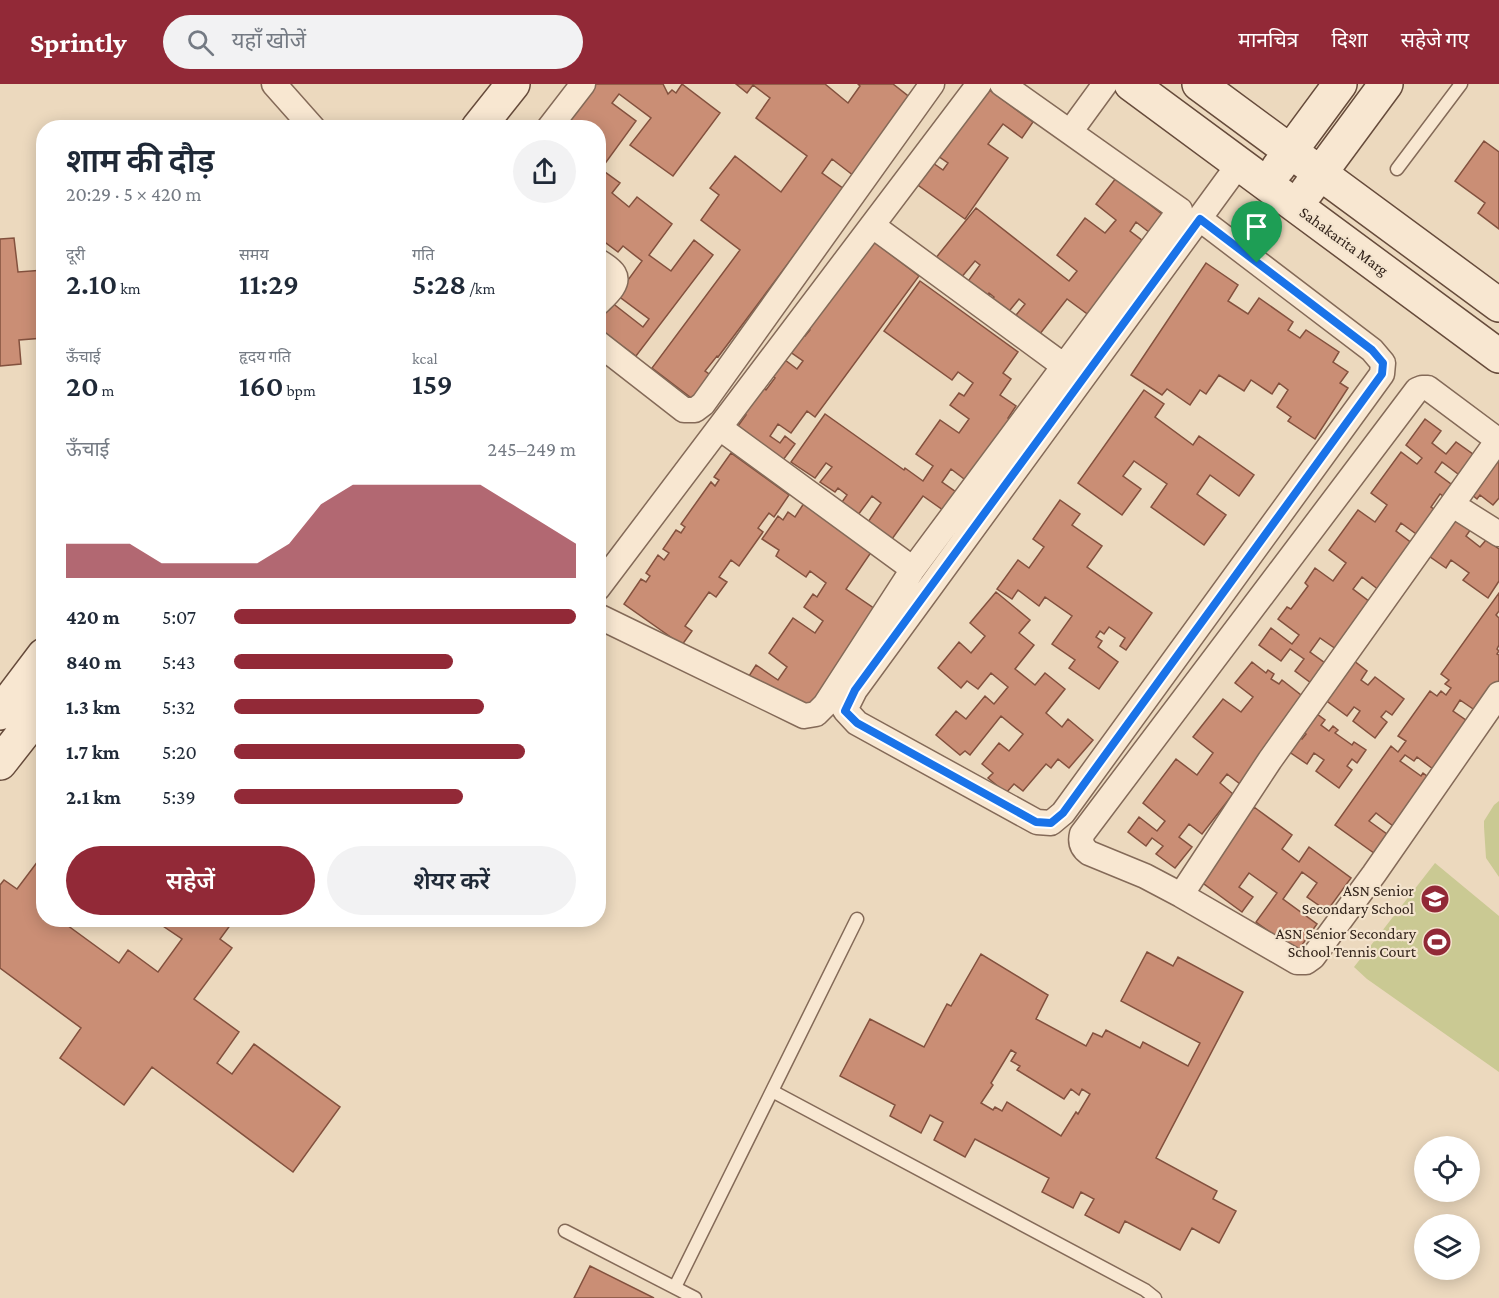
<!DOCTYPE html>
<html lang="hi">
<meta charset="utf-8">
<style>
:root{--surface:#fff;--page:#f2f2f3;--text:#1f2937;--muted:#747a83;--accent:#922937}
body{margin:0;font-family:"Crimson Pro","Noto Sans Devanagari",serif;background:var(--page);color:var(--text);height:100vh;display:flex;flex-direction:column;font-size:22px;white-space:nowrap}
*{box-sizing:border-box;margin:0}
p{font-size:20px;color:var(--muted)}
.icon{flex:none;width:33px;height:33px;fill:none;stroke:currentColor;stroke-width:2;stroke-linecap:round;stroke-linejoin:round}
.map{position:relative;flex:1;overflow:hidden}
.side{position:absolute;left:36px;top:36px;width:570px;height:807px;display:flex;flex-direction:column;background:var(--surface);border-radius:24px;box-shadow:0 3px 15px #0003}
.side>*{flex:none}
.buttons{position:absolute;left:1414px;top:1052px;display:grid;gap:12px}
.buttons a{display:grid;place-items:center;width:66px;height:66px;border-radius:50%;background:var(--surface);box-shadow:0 3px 15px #0003;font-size:30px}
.pin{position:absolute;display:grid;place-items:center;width:51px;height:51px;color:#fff;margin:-62px -26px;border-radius:50% 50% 50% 0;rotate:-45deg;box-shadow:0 0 6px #0007}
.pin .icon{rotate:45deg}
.round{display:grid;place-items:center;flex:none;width:63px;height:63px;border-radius:32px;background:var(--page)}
.summary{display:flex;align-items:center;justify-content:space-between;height:102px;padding:0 30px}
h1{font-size:33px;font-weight:600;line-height:45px}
.stats{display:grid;grid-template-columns:repeat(3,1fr);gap:9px;height:102px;padding:6px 30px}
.stats div{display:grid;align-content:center}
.stats b{font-size:30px;font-weight:600}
.stats small{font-size:16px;font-weight:400}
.stats p{font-size:16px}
.chart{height:168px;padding:12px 30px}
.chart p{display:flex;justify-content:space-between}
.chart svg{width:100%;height:108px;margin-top:6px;fill:var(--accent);opacity:.7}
.cta{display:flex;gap:12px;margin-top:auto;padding:12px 30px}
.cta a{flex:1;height:69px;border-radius:36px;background:var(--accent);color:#fff;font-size:24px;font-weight:600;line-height:69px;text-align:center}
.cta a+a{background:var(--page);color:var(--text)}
ul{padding:0 30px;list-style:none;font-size:20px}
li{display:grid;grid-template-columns:96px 72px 1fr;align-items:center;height:45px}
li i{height:15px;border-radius:8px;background:var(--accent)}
header{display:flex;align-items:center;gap:36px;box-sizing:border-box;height:84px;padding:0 30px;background:var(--accent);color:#fff}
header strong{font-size:28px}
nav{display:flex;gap:33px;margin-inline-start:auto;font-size:21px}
.search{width:420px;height:54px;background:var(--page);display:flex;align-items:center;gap:15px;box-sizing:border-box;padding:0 21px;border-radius:33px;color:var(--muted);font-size:22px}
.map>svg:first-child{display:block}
.green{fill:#cac993}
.building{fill:#ca8e75;stroke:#83513e;stroke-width:1.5;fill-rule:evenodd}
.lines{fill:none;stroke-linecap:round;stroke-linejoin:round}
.lane-casing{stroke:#846a58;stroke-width:15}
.street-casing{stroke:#846a58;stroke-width:27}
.secondary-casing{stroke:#664b3b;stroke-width:36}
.lane{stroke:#f8e7d1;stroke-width:12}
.street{stroke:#f8e7d1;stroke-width:24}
.secondary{stroke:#f8e7d1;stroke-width:33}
.route-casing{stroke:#fff;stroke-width:12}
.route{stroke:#1a73e8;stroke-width:8}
.labels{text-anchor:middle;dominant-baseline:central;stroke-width:4.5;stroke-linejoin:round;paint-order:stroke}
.street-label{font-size:16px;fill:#34251c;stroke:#f4e4ce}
.poi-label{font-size:16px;fill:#34251c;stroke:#f4e4ce;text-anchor:end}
</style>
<header>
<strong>Sprintly</strong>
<div class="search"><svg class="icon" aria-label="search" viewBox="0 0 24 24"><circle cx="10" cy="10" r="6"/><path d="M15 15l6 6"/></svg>यहाँ खोजें</div>
<nav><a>मानचित्र</a><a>दिशा</a><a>सहेजे गए</a></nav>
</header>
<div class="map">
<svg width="1499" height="1214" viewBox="0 0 1499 1214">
<rect width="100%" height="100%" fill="#ecd9be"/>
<path class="green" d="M1499,717v76l-13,-19 -2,-31v-6l10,-16z
M1435,779l64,53v156l-132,-93 -13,-12z"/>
<path class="building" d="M594,0h69l5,10 4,-4 4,3 6,-9 38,29 -47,63 -43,-31 21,-27 -32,-24 -7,9 24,18 -35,48 19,14 -8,10 17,14 8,-10 35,27 -23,31 22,16 23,-31 19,15 -77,101 -38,-28v-9l13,-17 32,25 6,-8 -32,-24 25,-34 -19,-15 -5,6 -20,-15v-109h-39z
M736,0h89l23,19 12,-17 -2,-2h35l19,15 -58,77 -22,-17 -10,14 22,16 -126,168 -1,-1 -12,15 7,5 -18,24 -42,-32 88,-118 -39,-30 18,-25 -9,-7 25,-32 46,36 26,-36 -51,-38 14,-20 -17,-13 -6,8z
M984,2l49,36 -11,16 -19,-14 -15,20 20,14 -43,61 -50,-36 15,-22 13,9 5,-7 -13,-9z
M1484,57l15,11v77l-21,-16 7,-10 -30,-22z
M1116,94l51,40 -13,18 -18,-14 -6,9 17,13 -57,72 -23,-17 -31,40 -24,-19 13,-16 -6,-5 -13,16 -16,-13 4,-5 -5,-4 -4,5 -19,-14 14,-19 -5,-4 -15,18 -25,-20 41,-51 93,73 8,-10 -20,-16 28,-37 20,15 11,-13 -20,-16z
M14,154l4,34 26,-2v68l-25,2 2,24 -21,2v-127z
M869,154l50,38 -104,141 -8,-6 -16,22 -13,-9 -8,12 10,7 5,-7 10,8 -12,16 -45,-34 8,-11 -6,-5 19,-26 7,6 9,-12 -7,-5 13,-16 16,12 6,-8 -17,-12 13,-17 6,4 5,-6 -6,-4z
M1206,179l32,22 -10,16 20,13 11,-16 34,24 -5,8 12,8 6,-8 33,22 -6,10 15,10 -8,11 8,5 -33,51 -27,-18 3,-4 -14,-10 11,-17 -9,-7 -7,11 -21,-14 -7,11 -25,-16 -13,19 -6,-4 -10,15 -23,-16 -5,6 -31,-20z
M920,197l98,71 -15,21 8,6 -11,16 16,11 -8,12 8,6 -44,61 -21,-16 -9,13 14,10 -13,18 -20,-14 -31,43 -24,-17 13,-19 -9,-7 -14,19 -16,-13 5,-7 -9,-7 -3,4 -15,-10 12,-15 -6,-4 -11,15 -24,-16 34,-48 79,56 1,-2 18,13 10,-15 -17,-12 24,-34 19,13 10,-14 -19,-14 9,-12 5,3 9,-13 -15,-11 -6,8 -68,-49z
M1144,306l20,14 -9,13 38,28 6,-9 55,39 -15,21 -29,-21 -13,19 29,21 -22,30 -53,-38 16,-23 -33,-23 -11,15 18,13 -19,26 -44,-32z
M1425,335l16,12 -9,12 14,11 10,-12 21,15 -15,20 -20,-15 -7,10 20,15 -9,11 -6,-4 -9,13 6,4 -18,25 -18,-13 -5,8 17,13 -34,46 -17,-13 -9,12 17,13 -34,47 -16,-11 -10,14 15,11 -14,20 -16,-12 9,-12 -14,-10 -9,12 -22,-16 12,-17 21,16 7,-9 -21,-16 9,-12 4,2 17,-23 -3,-3 10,-15 18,13 13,-18 -17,-13 29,-40 17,12 12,-17 -16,-12 30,-41 16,12 5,-6 -16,-13z
M1499,363v51l-6,7 -13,-10 -3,4 -11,-9z
M731,369l58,42 -15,22 -5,-4 -11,15 5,4 -24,34 -8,-6 -12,17 8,5 -11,15 -7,-5 -24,34 7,5 -10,14 -58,-41 17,-25 5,3 4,-6 -4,-3 12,-18 6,5 5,-7 -6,-4 13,-19 5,3 4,-6 -4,-3 30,-42 4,4 4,-6 -5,-3z
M806,416l68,48 -28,41 32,22 -70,100 -13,-3 -46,-32 7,-11 22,15 9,-13 -18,-14 24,-35 22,15 8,-12 -19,-14 9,-13 4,3 9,-14 -16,-12 -4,6 -30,-21 3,-6 -17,-11 16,-23 5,4 5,-8 7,5z
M1060,416l20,14 -8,11 30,21 -15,21 65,46 -26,37 -6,-4 5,-8 -16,-11 -5,7 -4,-3 -4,6 6,4 -4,6 20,15 -19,27 -30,-21 6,-8 -23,-16 20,-28 -27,-19 -6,9 -21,-16 -6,9 -15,-10 21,-29 11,8 15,-21 -11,-8z
M1453,432l18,13 -5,7 14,11 6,-7 13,9v32l-11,17 -25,-18 6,-7 -18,-13 -5,8 -20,-14z
M996,508l34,28 -11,13 15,12 -19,24 20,16 10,-12 20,16 -19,24 16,14 6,-8 25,21 -24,28 -11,-9 -7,9 -5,-4 -23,27 -9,-7 -8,9 -18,-15 5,-5 -11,-9 17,-21 10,8 14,-17 -22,-18 -31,39 -5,-4 -5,4 -24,-20 20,-24 10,8 19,-23 9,8 14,-17 -17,-14 -13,16 -11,-8 -6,7 -23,-20 21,-26 12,11 14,-17 -15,-13z
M1499,509v18l-3,4 3,3v27l-2,4 2,2 -2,3 2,1v29l-20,29 -19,-13 -7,11 13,9 3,-3 -32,55 -20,-15 -3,4 -9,-6 -5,6 21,15 2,-3 9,7 -35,49 -21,-16 -7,8 22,16 -13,19 -43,-31 56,-79 7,6 8,-11 -8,-5 32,-45 7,5 4,-5 5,4 5,-7 -6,-4 4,-4 -8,-6z
M1349,573l18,14 -6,9 7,5 7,-8 29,22 -12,16 -6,-4 -5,6 6,5 -12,16 -22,-17 7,-10 -6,-4 -7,9 -27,-20 17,-9 3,-5 -6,-5z
M1252,578l14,11 2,-3 6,4 -3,5 8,5 3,-4 24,19 -66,85 -13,-10 -7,9 13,11 -31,40 -13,-10 -10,13 13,10 -17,21 -19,-14 7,-8 -11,-8 -6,8 -18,-14 11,-15 18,14 8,-10 -22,-18 33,-44 21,16 16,-22 -20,-16 30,-38 18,13 12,-15 -18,-14z
M1313,627l12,9 -4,5 8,6 4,-5 5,4 -3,3 17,12 2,-3 12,8 -9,13 -5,-4 -5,7 5,4 -13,18 -23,-17 8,-11 -10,-7 -7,11 -22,-15 11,-14 6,4 4,-5 -6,-5z
M1254,723l38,28 -10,14 17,13 10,-15 42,31 -24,33 -20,-14 10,-14 -15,-11 -19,27 34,25 -20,28 -41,-30 21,-29 -28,-20 -10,14 14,10 -11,15 -42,-31z
M44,769v67h16l59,43 9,-13 30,22 24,-33 -28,-19h80l-14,19 12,9 -38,51 45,33 -22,31 15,11 22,-30 86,63 -47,65 -141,-105 -28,38 -64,-47 21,-30 -81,-60v-83l4,-5 13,9z
M1147,868l26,14 5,-9 65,35 -87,166 61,33 -4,8 23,12 -17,32 -27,-15 -12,22 -55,-29 -6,12 -34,-18 9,-16 -13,-7 -8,16 -31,-16 7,-14 -74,-39 -10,18 -31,-17 9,-18 -13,-7 -9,18 -31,-17 5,-11 -55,-29 30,-57 54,28 23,-43 4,2 30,-52 67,41 -12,24 50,27 7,-13 9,4 4,-7 34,18 3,-6 45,24 12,-23 -79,-42zM1011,966l5,3 -5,8 9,5 -3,4 47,29 7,-10 8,6 3,-6 8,5 -12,20 -2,-2 -15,24 -54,-34 -5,9 -7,-4 -2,3 -12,-7 12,-18 -2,-2z
M590,1182l64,32h-80z"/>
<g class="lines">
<g class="lane-casing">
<path id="lane" d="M1397,85l64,-85
M772,1007l373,199 10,8
M565,1147l130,67
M675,1203l182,-368"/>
</g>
<g class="street-casing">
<path id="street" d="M274,0l39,44
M549,44l34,-44
M1070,48l35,-48
M1200,135l172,131 11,13 -1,11 -319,439 -12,10 -14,-1 -180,-99 -12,-13 10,-20 384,-526
M873,142l191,140
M598,177c5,3 13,8 16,13 6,10 -9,22 -16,29
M598,259l86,67h11l8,-6 229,-320
M720,344l193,141
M1499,357l-71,-53h-6l-5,2 -335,444c-2,8 0,14 7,19l56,23 36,19 116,67h9l7,-5 61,-83 125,-180
M1453,421l46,29
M598,504l381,-504
M598,532l206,100 12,-2 9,-9 88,-136 267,-359 -178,-126
M1181,811l89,-135 228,-320"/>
</g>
<g class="secondary-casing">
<path id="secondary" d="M1131,0l368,272
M1199,0l300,221
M478,44l35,-44
M1278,84l62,-84
M1307,107l79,-107
M0,629l44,-58
M0,679l44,-56"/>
</g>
<use href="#lane" class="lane"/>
<use href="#street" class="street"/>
<use href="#secondary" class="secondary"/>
</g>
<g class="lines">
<g class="route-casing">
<path id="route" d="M1200,135l172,131 11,13 -1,11 -319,439 -12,10 -15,-1 -179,-99 -12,-12 10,-21z"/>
</g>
<use href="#route" class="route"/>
</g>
<defs>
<g id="school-disc" transform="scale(1.5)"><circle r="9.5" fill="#922937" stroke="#f4e4ce"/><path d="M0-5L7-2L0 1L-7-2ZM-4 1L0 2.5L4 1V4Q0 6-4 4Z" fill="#fff"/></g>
<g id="stadium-disc" transform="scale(1.5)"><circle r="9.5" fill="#922937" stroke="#f4e4ce"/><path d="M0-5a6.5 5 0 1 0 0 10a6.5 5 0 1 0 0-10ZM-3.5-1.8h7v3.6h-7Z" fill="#fff"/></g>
</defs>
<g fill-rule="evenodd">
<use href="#school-disc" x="1435" y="815"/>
<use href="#stadium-disc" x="1437" y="858"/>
</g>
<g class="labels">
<g class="street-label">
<text transform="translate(1344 157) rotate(36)">Sahakarita Marg</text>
</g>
<g class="poi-label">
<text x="1414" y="806">ASN Senior<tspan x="1414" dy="18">Secondary School</tspan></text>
<text x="1416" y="849">ASN Senior Secondary<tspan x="1416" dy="18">School Tennis Court</tspan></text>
</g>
</g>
</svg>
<div class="buttons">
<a><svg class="icon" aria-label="locate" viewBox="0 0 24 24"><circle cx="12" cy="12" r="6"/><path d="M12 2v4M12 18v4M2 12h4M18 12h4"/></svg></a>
<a><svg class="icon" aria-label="layers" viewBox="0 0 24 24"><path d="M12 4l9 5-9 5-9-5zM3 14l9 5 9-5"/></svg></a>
</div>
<div class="pin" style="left:1257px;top:179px;background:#1e9e55"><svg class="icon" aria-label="arrive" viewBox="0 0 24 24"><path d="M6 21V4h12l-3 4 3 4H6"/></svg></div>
<section class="side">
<div class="summary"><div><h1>शाम की दौड़</h1><p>20:29 · 5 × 420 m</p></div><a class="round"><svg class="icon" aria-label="share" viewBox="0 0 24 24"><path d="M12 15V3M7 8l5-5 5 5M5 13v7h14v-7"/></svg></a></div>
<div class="stats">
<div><p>दूरी</p><b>2.10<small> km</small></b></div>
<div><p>समय</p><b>11:29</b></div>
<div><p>गति</p><b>5:28<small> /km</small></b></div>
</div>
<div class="stats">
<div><p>ऊँचाई</p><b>20<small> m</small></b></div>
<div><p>हृदय गति</p><b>160<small> bpm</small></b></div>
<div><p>kcal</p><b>159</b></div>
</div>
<div class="chart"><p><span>ऊँचाई</span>245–249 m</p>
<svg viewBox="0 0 160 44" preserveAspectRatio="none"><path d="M0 44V30L10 30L20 30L30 38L40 38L50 38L60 38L70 30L80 14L90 6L100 6L110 6L120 6L130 6L140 14L150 22L160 30V44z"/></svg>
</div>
<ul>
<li><b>420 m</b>5:07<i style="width:100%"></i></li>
<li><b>840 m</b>5:43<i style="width:64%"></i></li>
<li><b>1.3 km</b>5:32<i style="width:73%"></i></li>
<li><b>1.7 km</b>5:20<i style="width:85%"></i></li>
<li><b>2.1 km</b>5:39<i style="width:67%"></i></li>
</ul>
<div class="cta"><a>सहेजें</a><a>शेयर करें</a></div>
</section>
</div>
